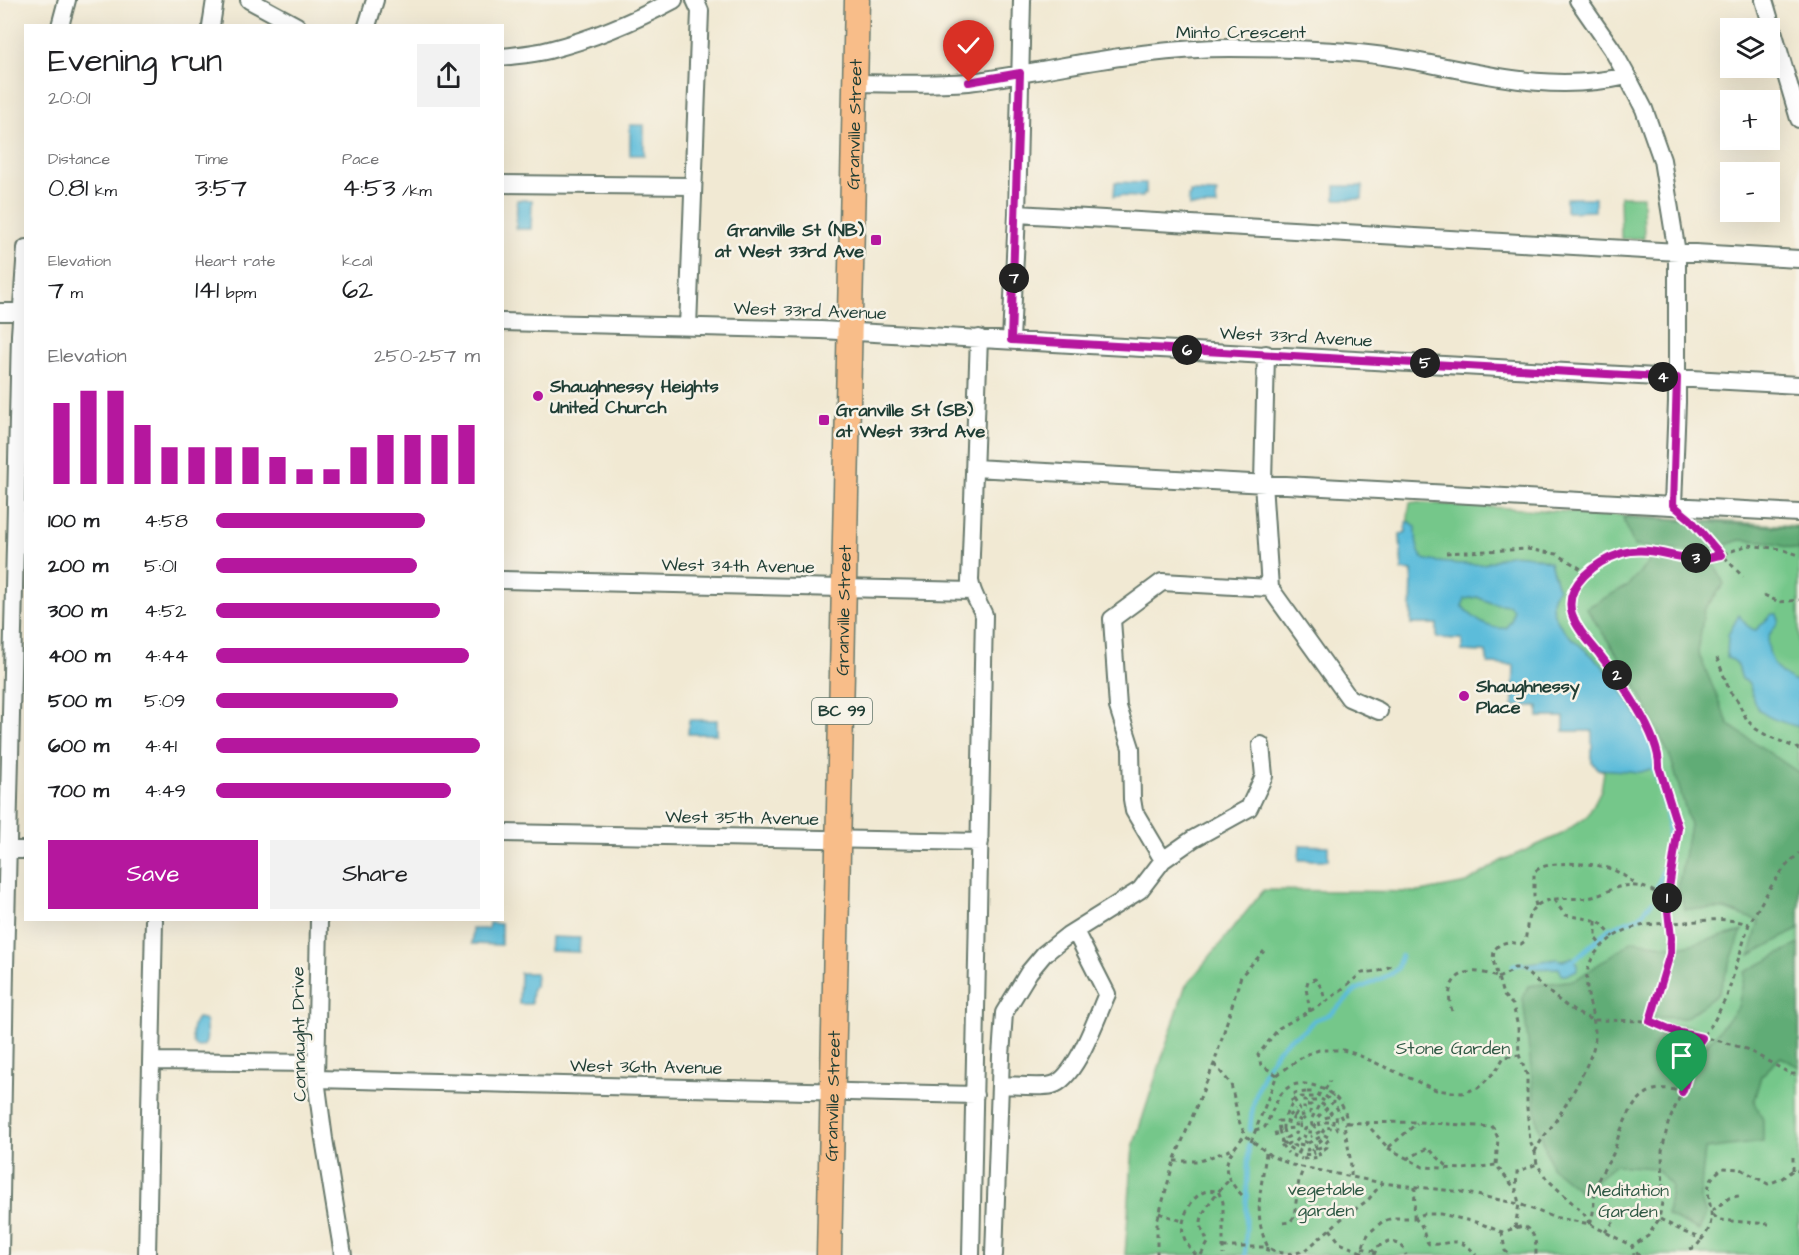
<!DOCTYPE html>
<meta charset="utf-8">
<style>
:root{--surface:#fff;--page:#f2f2f2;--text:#202124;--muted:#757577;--accent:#b5179e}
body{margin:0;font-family:"Architects Daughter",sans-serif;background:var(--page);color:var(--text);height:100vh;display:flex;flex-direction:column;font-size:22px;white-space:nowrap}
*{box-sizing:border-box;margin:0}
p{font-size:20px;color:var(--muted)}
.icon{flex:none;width:33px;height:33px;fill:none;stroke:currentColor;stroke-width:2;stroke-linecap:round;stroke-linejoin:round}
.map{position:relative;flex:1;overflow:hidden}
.drawer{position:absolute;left:24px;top:24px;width:480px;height:897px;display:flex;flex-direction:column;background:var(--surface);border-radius:0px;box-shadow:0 6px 24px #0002}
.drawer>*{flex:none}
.tools{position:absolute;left:1720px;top:18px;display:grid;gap:12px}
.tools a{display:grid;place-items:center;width:60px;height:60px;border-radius:0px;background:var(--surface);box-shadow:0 6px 24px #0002;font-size:30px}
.pin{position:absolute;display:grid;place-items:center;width:51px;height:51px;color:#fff;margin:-62px -26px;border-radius:50% 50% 50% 0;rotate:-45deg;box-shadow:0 0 6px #0007}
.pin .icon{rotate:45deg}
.km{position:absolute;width:30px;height:30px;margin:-15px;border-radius:50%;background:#222;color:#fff;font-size:16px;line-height:30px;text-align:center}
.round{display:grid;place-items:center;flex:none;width:63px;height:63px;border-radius:0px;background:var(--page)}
.overview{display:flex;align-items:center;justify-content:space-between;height:102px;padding:0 24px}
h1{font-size:33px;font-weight:600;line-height:45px}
.stats{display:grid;grid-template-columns:repeat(3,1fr);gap:9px;height:102px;padding:6px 24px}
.stats div{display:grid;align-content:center}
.stats b{font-size:26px;font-weight:600}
.stats small{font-size:16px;font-weight:400}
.stats p{font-size:16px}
.chart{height:168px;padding:12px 24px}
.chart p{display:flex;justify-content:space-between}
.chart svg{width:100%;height:108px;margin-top:6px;stroke:var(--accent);stroke-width:6}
.primary-button{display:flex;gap:12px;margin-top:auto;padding:12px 24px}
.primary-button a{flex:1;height:69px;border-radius:0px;background:var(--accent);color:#fff;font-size:24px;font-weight:600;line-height:69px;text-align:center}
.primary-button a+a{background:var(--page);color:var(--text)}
ul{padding:0 24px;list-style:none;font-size:20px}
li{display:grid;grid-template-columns:96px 72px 1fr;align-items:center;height:45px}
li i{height:15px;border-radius:8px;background:var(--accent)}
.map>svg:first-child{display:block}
.green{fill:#75c78a;stroke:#4a825f;stroke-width:1.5}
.forest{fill:#60ac76;stroke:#407455;stroke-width:1.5}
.water{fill:#5cbcda;stroke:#3e7c87;stroke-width:1.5;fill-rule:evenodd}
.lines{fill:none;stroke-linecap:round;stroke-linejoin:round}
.stream{stroke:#5cbcda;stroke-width:4.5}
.minor-casing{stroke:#68796c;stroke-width:20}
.highway-casing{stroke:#68796c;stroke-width:27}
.path{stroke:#68796c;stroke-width:3;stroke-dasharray:4.5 4.5;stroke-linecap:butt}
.minor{stroke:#fff;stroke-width:16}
.highway{stroke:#f8bd89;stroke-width:24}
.route-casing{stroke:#fff;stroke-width:12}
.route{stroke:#b5179e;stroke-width:8}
.poi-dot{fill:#b5179e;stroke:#f7f3e8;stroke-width:2}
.labels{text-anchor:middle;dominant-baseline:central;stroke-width:5;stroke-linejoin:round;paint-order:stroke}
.shield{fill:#f7f3e8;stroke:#60746a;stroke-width:1.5}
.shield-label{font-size:16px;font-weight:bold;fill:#1f3d34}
.street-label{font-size:18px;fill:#1f3d34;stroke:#f7f3e8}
.poi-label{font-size:18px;font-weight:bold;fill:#1f3d34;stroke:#f7f3e8;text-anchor:start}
.park-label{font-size:18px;fill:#305945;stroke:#f7f3e8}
</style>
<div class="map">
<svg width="1799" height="1255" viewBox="0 0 1799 1255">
<rect width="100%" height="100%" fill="#f7f3e8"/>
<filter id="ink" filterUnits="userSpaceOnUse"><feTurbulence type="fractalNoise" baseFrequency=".0167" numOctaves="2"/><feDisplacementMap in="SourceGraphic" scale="12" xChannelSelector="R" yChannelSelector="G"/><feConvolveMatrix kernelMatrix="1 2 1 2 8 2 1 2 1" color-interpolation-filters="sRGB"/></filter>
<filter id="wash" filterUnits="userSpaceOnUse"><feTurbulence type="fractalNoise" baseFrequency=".008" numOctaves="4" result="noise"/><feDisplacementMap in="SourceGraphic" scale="24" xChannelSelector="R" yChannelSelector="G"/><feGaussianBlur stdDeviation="1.35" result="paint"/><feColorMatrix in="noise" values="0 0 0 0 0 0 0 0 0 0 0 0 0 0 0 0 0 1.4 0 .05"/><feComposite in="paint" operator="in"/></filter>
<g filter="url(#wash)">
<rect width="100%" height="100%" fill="#f1e9d3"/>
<path class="green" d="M1620,196h23l1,42 -23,1z
M1410,502l389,24v729h-674l8,-108 52,-160 79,-97 156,2 47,-9 34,-22 61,-27 26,-19 13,-25 3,-19 -6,-2 -6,-6 1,-32h-29v-14h-26v-11h-25l1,-41 -26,-1 -2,-12 -24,-1v-12l-25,-1v-14h-26l1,-53 -10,-1 -2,-36 6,-1z"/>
<path class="forest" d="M1623,517l176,11v22l-36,-9 -23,-1 -36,12 -70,-6z
M1653,558l62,7 9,19 -20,26 -6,42 31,73 70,48v156l-49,26 9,-34 -35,-12h-39l-7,-21 12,-63 -19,-66 -39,-82 -46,-69 41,-22z
M1742,931l-24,63 -33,24 -40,-1 19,23 41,7 33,-40 7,-35 54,-28v123l-18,-10 -20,19 -7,24 9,20v22l-58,7 -5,49 6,16 -7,17 -32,-16 4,-30 -17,-17 -39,-3 -34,27 -30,-25 -14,-46 -14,-123 5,-12 47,-6 58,-39 47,6z"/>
<path class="water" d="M630,125h14v30h-14z
M1115,182l31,1v11h-2l-1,3 -29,-1z
M1335,186h28l-1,13h-27z
M1190,192l28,1 -2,4 1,9h-28l-1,-10h2z
M1566,198h29v13l-29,1z
M517,200h15l-1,29h-15z
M1406,522h4l6,5c0,10 0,24 7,31 5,5 52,7 60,6 9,-1 17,-8 26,-9 14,-2 28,2 41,7l8,26c-6,9 -8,15 -4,26 7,19 32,35 47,50 14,15 64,85 52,104l-12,4 -43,-3 -6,-6v-32h-28v-14h-26v-11h-25l1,-41 -26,-1 -2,-12 -24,-1v-12l-25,-1v-14h-26l1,-53 -10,-1 -2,-36 6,-1zM1477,597l14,6 18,2 4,5 -1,9 -6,9c-18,2 -32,-9 -44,-22l3,-7z
M1772,614h5l2,6c-2,6 -8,10 -10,16 -1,2 -1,7 -1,9 2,20 13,32 31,38v44c-14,-4 -37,-9 -44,-23 -5,-9 -1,-20 -13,-25 -5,-12 -1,-17 -15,-21l1,-23 11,-20c4,6 9,14 17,15z
M689,720h28v14h-29z
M1300,845l28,1v14h-29z
M489,923l12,1v21l-29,-1v-15h16z
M551,937l29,1 -1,14 -29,-1z
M1572,957l6,7 -1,6 -11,5h-4l-3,-7c-13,0 -27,3 -37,-4l34,-5 7,2z
M520,973h16l-1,14 -3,1 -1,16h-12z
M197,1018l7,1 2,3c-1,10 6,26 -10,25 -6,-7 -5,-22 1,-29z"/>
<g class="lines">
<path class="stream" d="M1653,768c11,25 18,55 14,83 -1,13 -6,25 -10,37
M1575,959l35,-31 29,-11 13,-15
M1513,965l9,-1
M1267,1066l10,-15 12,-12 16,-9 9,-10 17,-6 25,-24 35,-16 6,-5 4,-13
M1250,1130c1,-20 7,-42 15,-60
M1245,1255c2,-36 1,-74 4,-111"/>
</g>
</g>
<g filter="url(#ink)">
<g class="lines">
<g class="minor-casing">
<path id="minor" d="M249,0l48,26
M1578,0l34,49 15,27 17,33 18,51 15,93v149l-4,103
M1764,0l35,119
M60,26l7,-26
M211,26l4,-26
M367,26l8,-26
M502,57c16,-2 32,-3 47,-7 43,-11 86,-29 125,-50
M855,83c38,1 76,2 114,-1 30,-3 60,-10 90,-15 56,-10 114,-19 171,-19 51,0 104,1 154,8 85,12 156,40 243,20
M502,184l190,2
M1017,214l782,45
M0,312h26
M502,322l319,8 978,55
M688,327l12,-316 -5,-11
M1011,340l6,-126 5,-214
M1266,354l-3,129 7,105 79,110 30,13
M974,468l825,45
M502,580l470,11
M502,833l478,9
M0,850h26
M1163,860l-29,-49 -2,-12 -1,-51 -13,-41 -6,-88 50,-37 108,6
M319,920l-3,159 8,60 19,116
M152,1061l164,2
M316,1079l659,16
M1000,1085c13,0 41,3 52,0 24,-6 45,-69 55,-91l-32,-63
M0,1255l5,-287 15,-633 6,-87
M147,1255l7,-335
M971,1255l13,-640c-5,-11 -12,-21 -14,-34l9,-243
M994,1255l7,-199 3,-43 25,-41 15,-18 24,-19 72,-45 23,-30 30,-21 56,-31 15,-32 -3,-31"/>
</g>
<g class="highway-casing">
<g id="highway">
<path id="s1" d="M829,1255l28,-1255"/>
</g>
</g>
<path class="path" d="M1694,524l49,53
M1446,553l81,-4 30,5 29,18
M1764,595l15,7 20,-2
M1717,658l13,34 7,8 10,20 9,9 10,6 33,14
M1554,900l11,15 34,6 14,16
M1536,906l-2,-9v-24c8,-14 60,-10 74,-5 11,3 20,11 29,17
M1596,921v18l6,7
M1498,978l12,-6 4,-4h6c24,17 45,43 73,52l57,1 26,11 44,9 26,8 45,25h8
M1452,1011c-11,-35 16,-48 46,-33
M1310,1012l-4,-24 2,-7 7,-2 6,8 5,15
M1650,1021l20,-67 1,-17 -4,-36 7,-38 4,-35 -19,-61 1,-10 -11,-26 -24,-45 -45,-56 -9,-17v-18l15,-23 36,-19 36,-2 41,8 22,-4 27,-10 33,4 18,6
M1214,1064l17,20 8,37 6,14 26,21 21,9 90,18 80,9 57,12 34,13 37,7 42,22 2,9
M1277,1075l-16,-10 -3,-10 21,-27 47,-26 36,-29 17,-2 12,-5
M1325,1090l5,-9
M1307,1092h8
M1325,1096l4,3 4,-4
M1294,1099l6,11 6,-1
M1316,1101h-15v-4h17l3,-8
M1297,1113l-3,3 7,5
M1285,1116l6,-10 -2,-4 7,-4 -1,-5 12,-1
M1294,1116l-3,7 -4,-1 1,-5 7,-8
M1300,1116l10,-3 1,-8h-7v4
M1333,1120v3l4,1
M1329,1122h-4l-1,-4 8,-2 -2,-3 7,-5 5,11 -5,1
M1365,1122l23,26 29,-25
M1347,1123l71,-1 75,5 5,11 -2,27 20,25
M1316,1124l-4,8h-8l1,-3 7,-3 -1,-6 9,-17 3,2 3,-3 -5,-3
M1320,1126l-2,-9 15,-15 4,6
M1300,1128l1,-7 4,-3
M1255,1130l10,-3c6,-11 11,-30 21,-38 14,-12 42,-1 52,11 6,7 8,14 9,23h-3c2,18 8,35 7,53
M1279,1130l3,11 -3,1 9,11
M1284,1133l-1,-4 12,-1v-3h5
M1322,1133l3,-6 12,2 -1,-15
M1276,1136l-1,-5 4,-1 -1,-9h5v8
M1282,1141c10,10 18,15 32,13l-1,-4 8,-3
M1251,1142l26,-67 28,-20 14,-5h24l13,4 80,36 26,3 16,-5 17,-16 9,-15 15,-2
M1299,1144l9,2
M1286,1145l3,-2 -3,-5 10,-5 10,4
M1297,1147l-4,-2 5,-6 10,4
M1388,1148l35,19 40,2 33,-4
M1317,1149l-2,-4 8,-6
M1535,1152c6,-14 15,-22 23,-35 13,-20 26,-43 34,-65 10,-25 -8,-51 -5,-77 1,-11 6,-20 14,-28 27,-26 51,-22 85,-25 26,-2 37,-5 63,2
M1266,1153c-4,33 -14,63 2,94 10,8 26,8 38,3l34,-30 28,-20 14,-17
M1299,1153l1,-3h8v-7l12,-6
M1292,1155l10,4
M1793,1157v13
M1303,1159l17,-2 -1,-4 8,-6 -2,-3 5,-6 -11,-6 -9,5
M1407,1159l21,-11 21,20
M1174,1161h26l35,-13
M1242,1195c-24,-24 -18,-35 2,-59
M1712,1211l17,-13 14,-3
M1159,1213l23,8
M1713,1215l6,5 50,4
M1414,1218c13,9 7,17 15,26 21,2 29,-11 47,11
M1414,1218l1,-31
M1660,1219l24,13 18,7c21,-24 -2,-42 10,-61 3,-4 7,-7 11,-10l18,1 27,15 13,-5 12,-9 6,1
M1283,1223l7,-1 4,-5 5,-37 5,-13
M1590,1224l-6,-10 -38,-36 -9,-14 -2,-12 -5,-10 -3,-34v-33l-8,-20 -1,-28 -5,-22 -10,-10 -10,-35 1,-10 6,-6 8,-2 13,2 4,-3c3,-12 0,-26 11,-35 15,-11 34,-6 51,-8 18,-2 27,-15 49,-12 11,1 21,7 30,12
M1590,1224c5,-15 3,-18 5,-32 1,-14 12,-26 18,-38 3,-7 4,-15 7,-22 13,-30 26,-52 62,-40
M1515,1228l4,-24 -3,-14 1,-18 20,-8
M1330,1229l10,14 21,9
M1502,1232l3,19 6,4
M1605,1232l16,-19
M1223,1247h45l-1,8
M1362,1248l12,3
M1690,1249l6,-2 6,-8
M1157,1255v-33l17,-61 40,-97 27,-88 23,-25
M1196,1255c-6,-6 -11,-13 -13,-21 -3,-15 9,-41 25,-43 4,-1 7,0 10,0l5,11v53
M1201,1255l7,-12c-2,-6 -6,-13 -7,-19 -1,-13 19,-35 28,-44
M1361,1255l4,-15 4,-7 14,-12 10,-3h21l10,-4h17l38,9 23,9 21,-6c13,7 13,15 13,29
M1374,1255l3,-8 12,-6 13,4 4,10
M1639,1255l-7,-9 16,-10 11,-17 4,-22 -1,-46 6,-27 20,-47 9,-33 16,-21 14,-27 22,-72 21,-36 15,-21 14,-14"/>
<use href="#minor" class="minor"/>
<use href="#highway" class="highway"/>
</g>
</g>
<g class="lines" filter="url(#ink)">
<g class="route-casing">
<path id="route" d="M969,82l51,-9 -9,267 666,38 -4,127 17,14 31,36c-7,1 -15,4 -22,4 -25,0 -50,-14 -77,-6 -25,8 -59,32 -50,61 5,16 18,28 28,41 20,25 60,80 59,112l19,61 -11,74 4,36 -1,16 -20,67 26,11 26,6c-11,14 -13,37 -20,54"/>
</g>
<use href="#route" class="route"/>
</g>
<g class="poi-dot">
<rect x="870" y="234" width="12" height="12" rx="3"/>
<circle cx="538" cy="396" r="6"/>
<rect x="818" y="414" width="12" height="12" rx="3"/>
<circle cx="1464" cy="696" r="6"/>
</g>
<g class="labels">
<rect class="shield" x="812" y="698" width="60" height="26" rx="4.5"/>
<g class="shield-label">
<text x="842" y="711">BC 99</text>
</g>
<g class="street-label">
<text x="1241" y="32">Minto Crescent</text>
<text stroke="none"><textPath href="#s1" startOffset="1131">Granville Street</textPath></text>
<text transform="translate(810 311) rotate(2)">West 33rd Avenue</text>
<text transform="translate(1296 337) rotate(3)">West 33rd Avenue</text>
<text transform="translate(738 566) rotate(1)">West 34th Avenue</text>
<text stroke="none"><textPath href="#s1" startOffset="645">Granville Street</textPath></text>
<text transform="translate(742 818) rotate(1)">West 35th Avenue</text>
<text transform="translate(299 1034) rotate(-91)">Connaught Drive</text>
<text transform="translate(646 1067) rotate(1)">West 36th Avenue</text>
<text stroke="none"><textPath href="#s1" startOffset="159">Granville Street</textPath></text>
</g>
<g class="poi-label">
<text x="864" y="230" text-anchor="end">Granville St (NB)<tspan x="864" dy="21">at West 33rd Ave</tspan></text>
<text x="550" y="386">Shaughnessy Heights<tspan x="550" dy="21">United Church</tspan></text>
<text x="836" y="410">Granville St (SB)<tspan x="836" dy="21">at West 33rd Ave</tspan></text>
<text x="1476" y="686">Shaughnessy<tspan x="1476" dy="21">Place</tspan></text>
</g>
<g class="park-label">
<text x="1453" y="1048">Stone Garden</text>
<text x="1326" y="1189">vegetable<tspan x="1326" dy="21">garden</tspan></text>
<text x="1628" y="1190">Meditation<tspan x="1628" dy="21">Garden</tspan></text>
</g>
</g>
</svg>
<div class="tools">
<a><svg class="icon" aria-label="layers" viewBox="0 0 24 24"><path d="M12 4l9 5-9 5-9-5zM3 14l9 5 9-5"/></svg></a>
<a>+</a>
<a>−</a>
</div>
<div class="pin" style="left:1682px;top:1092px;background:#1e9e55"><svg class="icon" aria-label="arrive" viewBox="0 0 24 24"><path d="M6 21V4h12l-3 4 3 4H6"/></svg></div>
<div class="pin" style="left:969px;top:82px;background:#d93025"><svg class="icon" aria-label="check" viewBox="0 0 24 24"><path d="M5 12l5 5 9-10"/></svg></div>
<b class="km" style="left:1667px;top:898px">1</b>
<b class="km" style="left:1617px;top:675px">2</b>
<b class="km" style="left:1696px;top:558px">3</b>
<b class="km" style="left:1663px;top:377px">4</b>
<b class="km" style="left:1425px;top:363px">5</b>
<b class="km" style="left:1187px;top:350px">6</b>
<b class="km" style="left:1014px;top:278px">7</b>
<section class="drawer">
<div class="overview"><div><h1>Evening run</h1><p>20:01</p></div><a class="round"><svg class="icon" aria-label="share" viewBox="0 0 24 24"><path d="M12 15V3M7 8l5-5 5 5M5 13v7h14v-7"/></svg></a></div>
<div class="stats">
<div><p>Distance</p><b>0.81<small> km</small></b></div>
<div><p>Time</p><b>3:57</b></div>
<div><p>Pace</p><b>4:53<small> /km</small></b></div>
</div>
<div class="stats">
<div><p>Elevation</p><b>7<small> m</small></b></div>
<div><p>Heart rate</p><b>141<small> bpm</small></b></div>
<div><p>kcal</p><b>62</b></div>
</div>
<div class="chart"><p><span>Elevation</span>250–257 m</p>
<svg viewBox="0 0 160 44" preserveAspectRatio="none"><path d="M5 44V11M15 44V6M25 44V6M35 44V20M45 44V29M55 44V29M65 44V29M75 44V29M85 44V33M95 44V38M105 44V38M115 44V29M125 44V24M135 44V24M145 44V24M155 44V20"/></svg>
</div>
<ul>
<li><b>100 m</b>4:58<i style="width:79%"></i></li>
<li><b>200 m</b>5:01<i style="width:76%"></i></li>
<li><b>300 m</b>4:52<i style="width:85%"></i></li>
<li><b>400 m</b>4:44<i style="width:96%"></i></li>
<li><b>500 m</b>5:09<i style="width:69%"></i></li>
<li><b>600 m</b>4:41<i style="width:100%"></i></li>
<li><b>700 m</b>4:49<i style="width:89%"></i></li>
</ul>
<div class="primary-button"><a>Save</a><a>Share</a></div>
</section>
</div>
